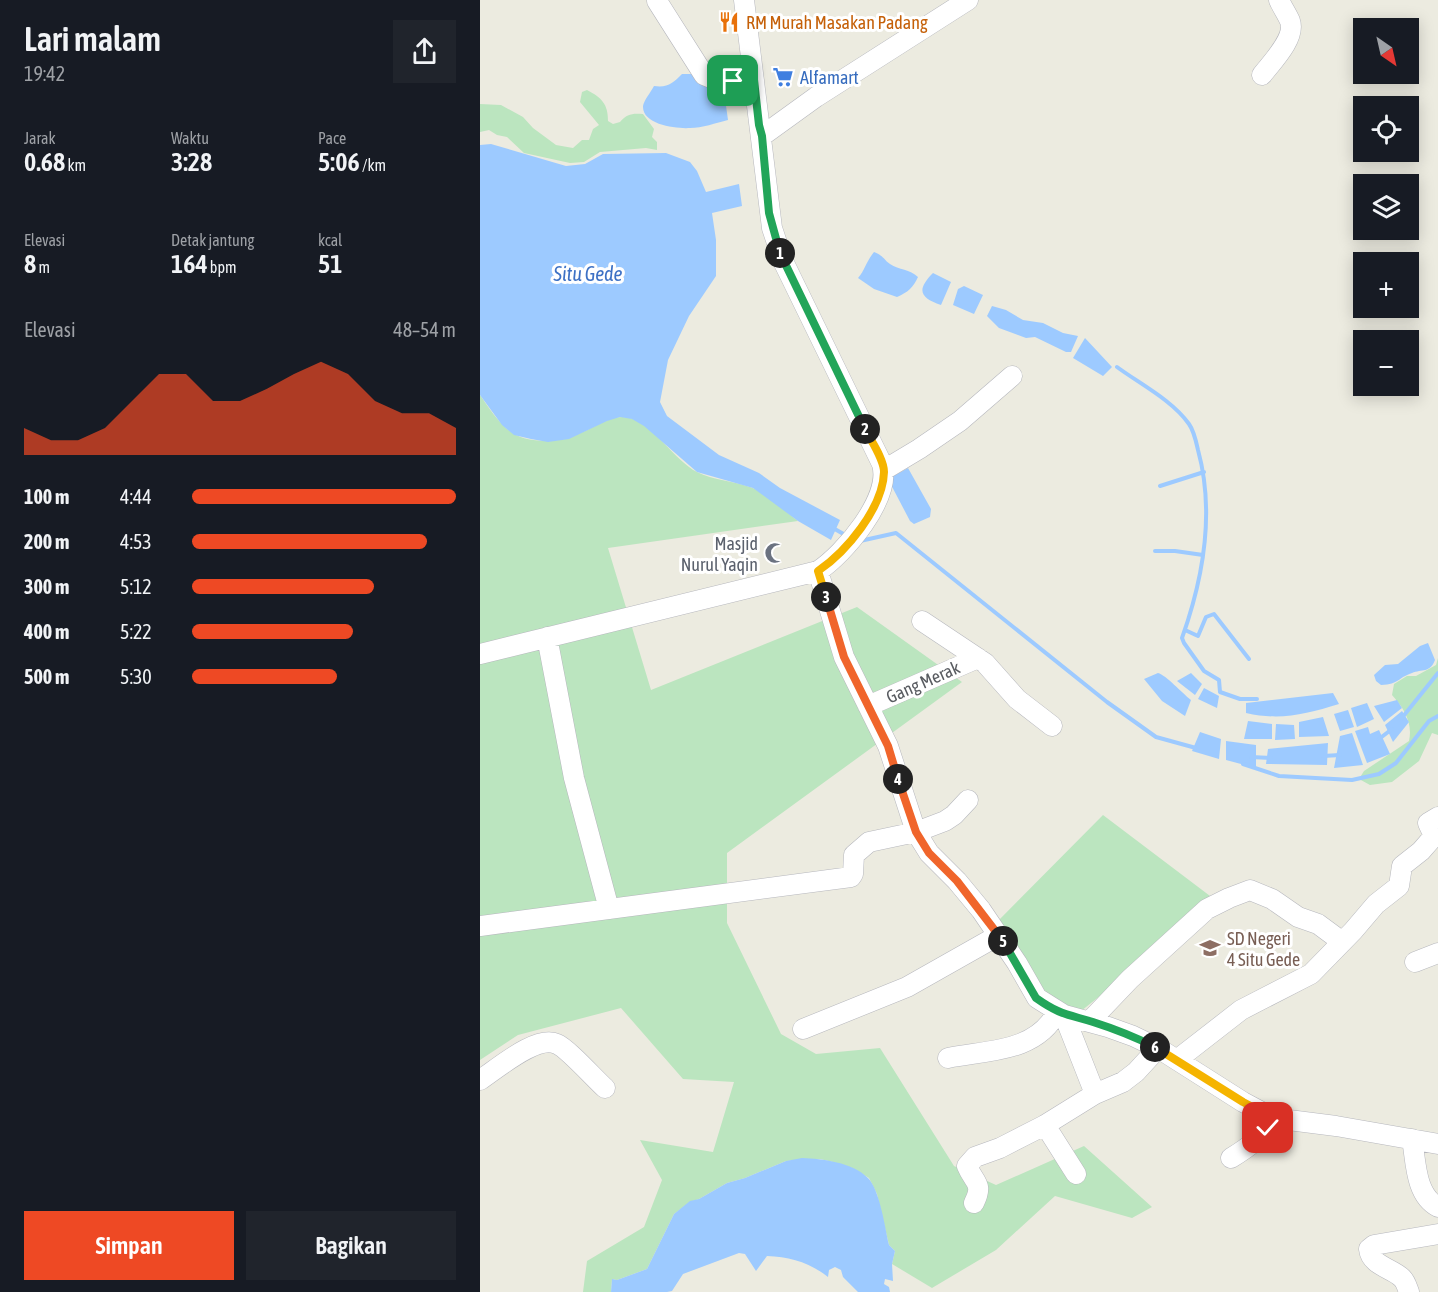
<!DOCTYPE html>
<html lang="id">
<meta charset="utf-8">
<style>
:root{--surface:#171b24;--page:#20242c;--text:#f1f3f6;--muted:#9ea1a6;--accent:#ee4924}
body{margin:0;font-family:"Asap Condensed",sans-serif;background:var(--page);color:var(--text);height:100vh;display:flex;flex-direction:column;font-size:22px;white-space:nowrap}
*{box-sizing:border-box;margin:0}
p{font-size:20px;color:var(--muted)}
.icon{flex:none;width:33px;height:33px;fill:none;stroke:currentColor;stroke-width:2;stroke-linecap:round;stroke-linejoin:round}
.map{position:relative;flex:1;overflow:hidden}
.drawer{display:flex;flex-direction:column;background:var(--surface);width:480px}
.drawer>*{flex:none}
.needle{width:39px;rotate:146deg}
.fabs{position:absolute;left:873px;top:18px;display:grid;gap:12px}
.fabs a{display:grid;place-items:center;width:66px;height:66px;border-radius:0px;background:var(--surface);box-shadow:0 3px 15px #0003;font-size:30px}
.pin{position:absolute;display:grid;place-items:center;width:51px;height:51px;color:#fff;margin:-26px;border-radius:12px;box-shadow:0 3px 9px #0006}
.km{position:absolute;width:30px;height:30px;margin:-15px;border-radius:50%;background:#222;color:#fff;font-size:16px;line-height:30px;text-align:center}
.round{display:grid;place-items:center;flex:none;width:63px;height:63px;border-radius:0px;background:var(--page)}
.summary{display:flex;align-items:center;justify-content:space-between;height:102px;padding:0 24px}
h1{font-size:33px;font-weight:600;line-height:45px}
.stats{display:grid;grid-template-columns:repeat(3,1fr);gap:9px;height:102px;padding:6px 24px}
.stats div{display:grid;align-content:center}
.stats b{font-size:26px;font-weight:600}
.stats small{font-size:16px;font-weight:400}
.stats p{font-size:16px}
.chart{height:168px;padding:12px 24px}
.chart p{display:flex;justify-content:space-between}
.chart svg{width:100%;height:108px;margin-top:6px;fill:var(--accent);opacity:.7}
.action{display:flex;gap:12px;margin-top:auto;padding:12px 24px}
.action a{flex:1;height:69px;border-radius:0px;background:var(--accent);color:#fff;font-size:24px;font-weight:600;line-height:69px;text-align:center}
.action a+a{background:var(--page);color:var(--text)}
ul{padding:0 24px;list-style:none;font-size:20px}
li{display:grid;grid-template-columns:96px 72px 1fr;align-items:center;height:45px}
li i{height:15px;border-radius:8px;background:var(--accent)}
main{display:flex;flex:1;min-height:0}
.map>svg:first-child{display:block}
.green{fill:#bbe5bf}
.water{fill:#9dcaff}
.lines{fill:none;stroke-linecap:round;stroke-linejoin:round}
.stream{stroke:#9dcaff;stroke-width:4}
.minor-casing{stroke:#b6b7bd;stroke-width:21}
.minor{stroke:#fff;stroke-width:20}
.split-1-casing{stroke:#fff;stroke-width:12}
.split-2-casing{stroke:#fff;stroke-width:12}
.split-3-casing{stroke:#fff;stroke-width:12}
.split-4-casing{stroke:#fff;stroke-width:12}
.split-5-casing{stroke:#fff;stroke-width:12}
.split-6-casing{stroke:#fff;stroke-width:12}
.split-7-casing{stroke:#fff;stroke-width:12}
.split-1{stroke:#22a559;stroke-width:8}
.split-2{stroke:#22a559;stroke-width:8}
.split-3{stroke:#f5b400;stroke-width:8}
.split-4{stroke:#f0652b;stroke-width:8}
.split-5{stroke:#f0652b;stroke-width:8}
.split-6{stroke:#22a559;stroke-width:8}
.split-7{stroke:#f5b400;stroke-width:8}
.labels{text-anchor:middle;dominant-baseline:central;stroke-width:6;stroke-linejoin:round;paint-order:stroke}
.food-label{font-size:18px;fill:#c56008;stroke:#fff;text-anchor:start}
.shop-label{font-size:18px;fill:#366cbe;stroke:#fff;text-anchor:start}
.worship-label{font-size:18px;fill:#5b616d;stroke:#fff;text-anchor:end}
.street-label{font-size:18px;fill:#595c61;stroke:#fff}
.education-label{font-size:18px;fill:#785e54;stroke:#fff;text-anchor:start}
.water-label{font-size:20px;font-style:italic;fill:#3d71c5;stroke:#fff}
</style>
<main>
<section class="drawer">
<div class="summary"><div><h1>Lari malam</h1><p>19:42</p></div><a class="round"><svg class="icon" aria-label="share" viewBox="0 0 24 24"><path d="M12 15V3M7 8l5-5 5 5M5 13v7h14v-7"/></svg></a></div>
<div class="stats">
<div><p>Jarak</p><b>0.68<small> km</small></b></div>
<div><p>Waktu</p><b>3:28</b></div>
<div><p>Pace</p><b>5:06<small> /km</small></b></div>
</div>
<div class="stats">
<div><p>Elevasi</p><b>8<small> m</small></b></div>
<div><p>Detak jantung</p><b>164<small> bpm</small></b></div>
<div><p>kcal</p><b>51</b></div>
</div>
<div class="chart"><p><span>Elevasi</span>48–54 m</p>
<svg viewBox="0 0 160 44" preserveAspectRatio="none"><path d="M0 44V33L10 38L20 38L30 33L40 22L50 11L60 11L70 22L80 22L90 17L100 11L110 6L120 11L130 22L140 27L150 27L160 33V44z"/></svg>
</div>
<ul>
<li><b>100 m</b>4:44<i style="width:100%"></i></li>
<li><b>200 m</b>4:53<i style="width:89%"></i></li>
<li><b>300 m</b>5:12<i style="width:69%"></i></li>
<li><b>400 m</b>5:22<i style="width:61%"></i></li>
<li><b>500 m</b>5:30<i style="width:55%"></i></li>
</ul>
<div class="action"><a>Simpan</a><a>Bagikan</a></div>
</section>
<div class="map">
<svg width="958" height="1292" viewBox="0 0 958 1292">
<rect width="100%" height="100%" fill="#ecebe0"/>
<path class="green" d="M107,90c15,8 21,14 21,31l5,3 7,-2c7,-8 12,-9 23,-8l11,15 -2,8 5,5v8l-11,-2 -46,4 -16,10 -14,1 -46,-10 -17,-16 -10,-2 -8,-5 -9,2v-28l21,1 22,12 10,11 23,17 17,3 9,-8h7l4,-11 6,-4 -19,-23 2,-10z
M0,395c7,10 14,21 22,29 22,25 62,18 89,4 12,-6 25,-14 39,-10 25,8 45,43 67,54 16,8 36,9 53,15 15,5 35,24 48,34l-190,27 43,142 206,-83 105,75 -235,171v70l54,111 35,20 64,-6 74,118 42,19 88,-39 68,61 -20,11 -77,-22 -59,54 -64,38 -40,-24 3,-13 -6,-6 -12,-51 -8,-16 -17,-10 -19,-6 -13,-3 -34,2 -41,17 -18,5 -28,16 -9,3 -16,12 -27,55 -30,11 -5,-1 -1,13h-28l4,-31 57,-34 18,-47 -22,-40 73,12 21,-70 -51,-3 -62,-71 -103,27 -38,25z
M958,658v77l-6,-2 -13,28 -27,21 -22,3 -11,-6 5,-8 45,-30c4,-18 -5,-33 -17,-46l2,-11 13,-8h9l20,-11z
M623,815l115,87 -137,109 -41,-15 -44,-73z"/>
<path class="water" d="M241,70l7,50c-12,3 -26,8 -38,8 -13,1 -48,-3 -47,-22 1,-6 8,-14 11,-20 14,2 19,-3 28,-12h14z
M11,144l75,22 19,-2 18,-10 63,-1 24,9 7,9 9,21 33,-8 3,22 -30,7 4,27v36l-27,40 -21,44 -8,42 7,14 52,39 40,18 21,15 60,32 -9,20 -33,-19 -45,-33 -56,-16 -53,-46 -12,-7 -12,-2 -13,4 -38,18 -21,3 -17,-3 -17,-4 -12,-10 -22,-30v-250z
M394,252c10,4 9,7 16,12 9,6 20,5 28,13 -5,11 -10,15 -21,20l-23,-8 -16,-11c7,-8 8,-16 16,-26z
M453,273l18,9 -10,23c-21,-7 -25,-15 -8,-32z
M484,286l19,9 -9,19 -21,-9 5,-16z
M512,306l14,4 17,10 20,3 20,10 15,3 -7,16h-5l-31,-15 -9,1 -27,-10 -12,-12z
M605,338l27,29 -9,9 -30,-18z
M428,468l23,41 -1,8 -16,7 -4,-3 -22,-42z
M948,643l7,17c-5,13 -13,9 -23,13 -15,5 -12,11 -31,12l-5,-4 -2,-6 11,-10 13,-1 22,-18z
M678,673c8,2 24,20 33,27l-6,16 -23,-15 -18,-22z
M711,673l11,11 -7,11 -18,-14z
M724,688l15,8 -2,12 -19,-9z
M853,693l6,11c-33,10 -58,17 -93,9v-10z
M917,700l5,8 -18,14 -10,-16z
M887,703l7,16 -17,8 -6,-19z
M868,710l6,17 -14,4 -6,-17z
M922,711l7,11 -16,20 -8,-17z
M843,717l6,19 -30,1v-15z
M768,721l24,3v15h-28z
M796,724l18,1 1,14 -20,1z
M888,727l2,7 9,-4 11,24 -23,9 -12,-32z
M720,732l21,7 -2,20 -27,-8z
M872,733l11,32 -29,3 6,-32z
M746,741l30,4v23l-30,-8z
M848,743l-1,22 -61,-1 2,-15z
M322,1158c21,1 50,4 66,20 12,12 17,50 21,67l6,6 -3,13 1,17 -8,-2 -1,5 5,3 1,5h-32l-15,-15 -2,-7 -6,-3 -6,3 -1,7c-19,-15 -38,-20 -61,-21l-11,15 -11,-17 -6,-1 -56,21 -11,17 -5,1h-56l1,-13 5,1 30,-11 27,-55 16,-13 9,-2 28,-16 18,-5 41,-17z"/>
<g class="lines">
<path class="stream" d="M637,367c23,17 55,33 72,57 5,7 7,17 9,26 17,62 5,129 -16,188l2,5 20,28 15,9 1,12 20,7h17
M680,486l44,-14
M353,528l14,8
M380,541l36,-8 211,169 49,35 40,11
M675,551h20l28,4
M705,630l13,6 8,-19 8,-3 35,45
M921,719l37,-46
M899,739l13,-10
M843,756l17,-1
M771,757l20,1
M763,764l36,12 73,4 27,-6 17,-11 33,-42 9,-5"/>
<g class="minor-casing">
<path id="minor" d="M177,1l47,74 12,5h38
M782,75c10,-13 34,-37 28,-54 -3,-7 -8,-14 -11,-21
M282,136l54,-39 152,-97
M404,470l35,-21 41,-28 52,-45
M338,571l26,86 44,89 28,86 13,21 28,28 24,29 36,53 20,35 27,17 44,12 25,9 25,12 85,54 30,16 63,8 102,18
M442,621l63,42 32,36 35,27
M67,637l27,141 35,131
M0,654l338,-83c26,-17 74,-73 64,-107l-99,-203 -11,-33 -28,-228
M388,706l110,-48
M0,926l371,-49 2,-3 1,-19 15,-13 47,-10 29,-11 9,-6 14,-15
M935,962l23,-9
M584,1015l31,79
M610,1021l40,-42 77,-70 22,-11 21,-8 22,9 26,18 20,7 23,17
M323,1029l104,-42 92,-52
M468,1058c38,-8 88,-5 109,-46
M698,1059l63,-49 70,-36 42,-43 23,-27 23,-18 3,-20 19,-15 13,-15 -6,-13 10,-6
M0,1080c17,-11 57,-46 77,-36 10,4 38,35 48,44
M565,1125l31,49
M932,1139c4,22 3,56 26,68
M751,1158c18,-11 32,-21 42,-40
M494,1203c10,-20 0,-20 -7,-37l8,-9 25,-9 45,-23 50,-31 28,-12 13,-10 22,-24
M929,1292c-2,-5 -3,-10 -7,-14 -10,-10 -31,-12 -33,-29l5,-4 64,-11"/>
</g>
<use href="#minor" class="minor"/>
</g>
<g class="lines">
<g class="split-1-casing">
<path id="split-1" d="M253,81l21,-1 5,45 3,11 7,77 11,40"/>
</g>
<g class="split-2-casing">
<path id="split-2" d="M300,253l85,176"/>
</g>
<g class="split-3-casing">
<path id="split-3" d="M346,597l-8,-26c28,-19 65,-63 66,-99 0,-13 -13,-31 -19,-43"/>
</g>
<g class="split-4-casing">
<path id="split-4" d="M346,597l18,60 44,89 10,33"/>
</g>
<g class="split-5-casing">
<path id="split-5" d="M418,779l18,53 13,21 28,28 46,60"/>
</g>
<g class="split-6-casing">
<path id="split-6" d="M523,941l33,57c24,17 31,16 57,24 22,7 42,15 62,25"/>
</g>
<g class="split-7-casing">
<path id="split-7" d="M675,1047l88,55 30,16 -5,10"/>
</g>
<use href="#split-1" class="split-1"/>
<use href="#split-2" class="split-2"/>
<use href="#split-3" class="split-3"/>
<use href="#split-4" class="split-4"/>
<use href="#split-5" class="split-5"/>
<use href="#split-6" class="split-6"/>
<use href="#split-7" class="split-7"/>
</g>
<defs>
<g id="restaurant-bare" transform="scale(1.62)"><path d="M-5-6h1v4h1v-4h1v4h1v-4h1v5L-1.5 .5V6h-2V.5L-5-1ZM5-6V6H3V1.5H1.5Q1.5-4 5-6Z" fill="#e8710a" stroke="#fff" stroke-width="2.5" paint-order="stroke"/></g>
<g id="supermarket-bare" transform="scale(1.62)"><path d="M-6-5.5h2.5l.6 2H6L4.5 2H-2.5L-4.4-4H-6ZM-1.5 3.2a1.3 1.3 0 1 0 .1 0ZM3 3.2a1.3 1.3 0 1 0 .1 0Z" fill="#3f7fe0" stroke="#fff" stroke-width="2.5" paint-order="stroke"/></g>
<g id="mosque-bare" transform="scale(1.62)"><path d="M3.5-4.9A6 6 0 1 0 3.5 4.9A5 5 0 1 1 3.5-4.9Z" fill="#6b7280" stroke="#fff" stroke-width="2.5" paint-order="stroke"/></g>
<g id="school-bare" transform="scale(1.62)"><path d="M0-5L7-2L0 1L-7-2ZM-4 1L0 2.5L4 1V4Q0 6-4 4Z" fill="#8d6e63" stroke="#fff" stroke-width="2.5" paint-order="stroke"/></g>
</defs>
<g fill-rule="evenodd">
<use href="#restaurant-bare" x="249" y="22"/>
<use href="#supermarket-bare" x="303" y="77"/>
<use href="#mosque-bare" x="295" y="553"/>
<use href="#school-bare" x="730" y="948"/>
</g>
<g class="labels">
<g class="food-label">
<text x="266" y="22">RM Murah Masakan Padang</text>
</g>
<g class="shop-label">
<text x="320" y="77">Alfamart</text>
</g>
<g class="worship-label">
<text x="278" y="543">Masjid<tspan x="278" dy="21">Nurul Yaqin</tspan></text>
</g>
<g class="street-label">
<text transform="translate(443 682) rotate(-24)">Gang Merak</text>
</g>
<g class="education-label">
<text x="747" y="938">SD Negeri<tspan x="747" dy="21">4 Situ Gede</tspan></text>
</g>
<g class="water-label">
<text x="108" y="273">Situ Gede</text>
</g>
</g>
</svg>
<div class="fabs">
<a><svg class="needle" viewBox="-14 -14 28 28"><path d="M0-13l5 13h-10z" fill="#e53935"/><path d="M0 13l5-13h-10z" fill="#9ea1a6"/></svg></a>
<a><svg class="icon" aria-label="locate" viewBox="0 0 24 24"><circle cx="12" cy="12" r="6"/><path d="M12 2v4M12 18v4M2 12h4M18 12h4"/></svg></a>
<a><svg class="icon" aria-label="layers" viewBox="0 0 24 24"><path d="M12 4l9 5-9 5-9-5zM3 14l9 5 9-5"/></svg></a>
<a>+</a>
<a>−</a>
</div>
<div class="pin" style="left:253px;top:81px;background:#1e9e55"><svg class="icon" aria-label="arrive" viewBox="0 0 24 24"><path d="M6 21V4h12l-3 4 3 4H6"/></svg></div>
<div class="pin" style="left:788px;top:1128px;background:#d93025"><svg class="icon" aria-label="check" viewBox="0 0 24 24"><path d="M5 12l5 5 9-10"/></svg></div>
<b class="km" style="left:300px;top:253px">1</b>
<b class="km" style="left:385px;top:429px">2</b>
<b class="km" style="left:346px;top:597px">3</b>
<b class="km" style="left:418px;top:779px">4</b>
<b class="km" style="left:523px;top:941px">5</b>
<b class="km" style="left:675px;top:1047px">6</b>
</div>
</main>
